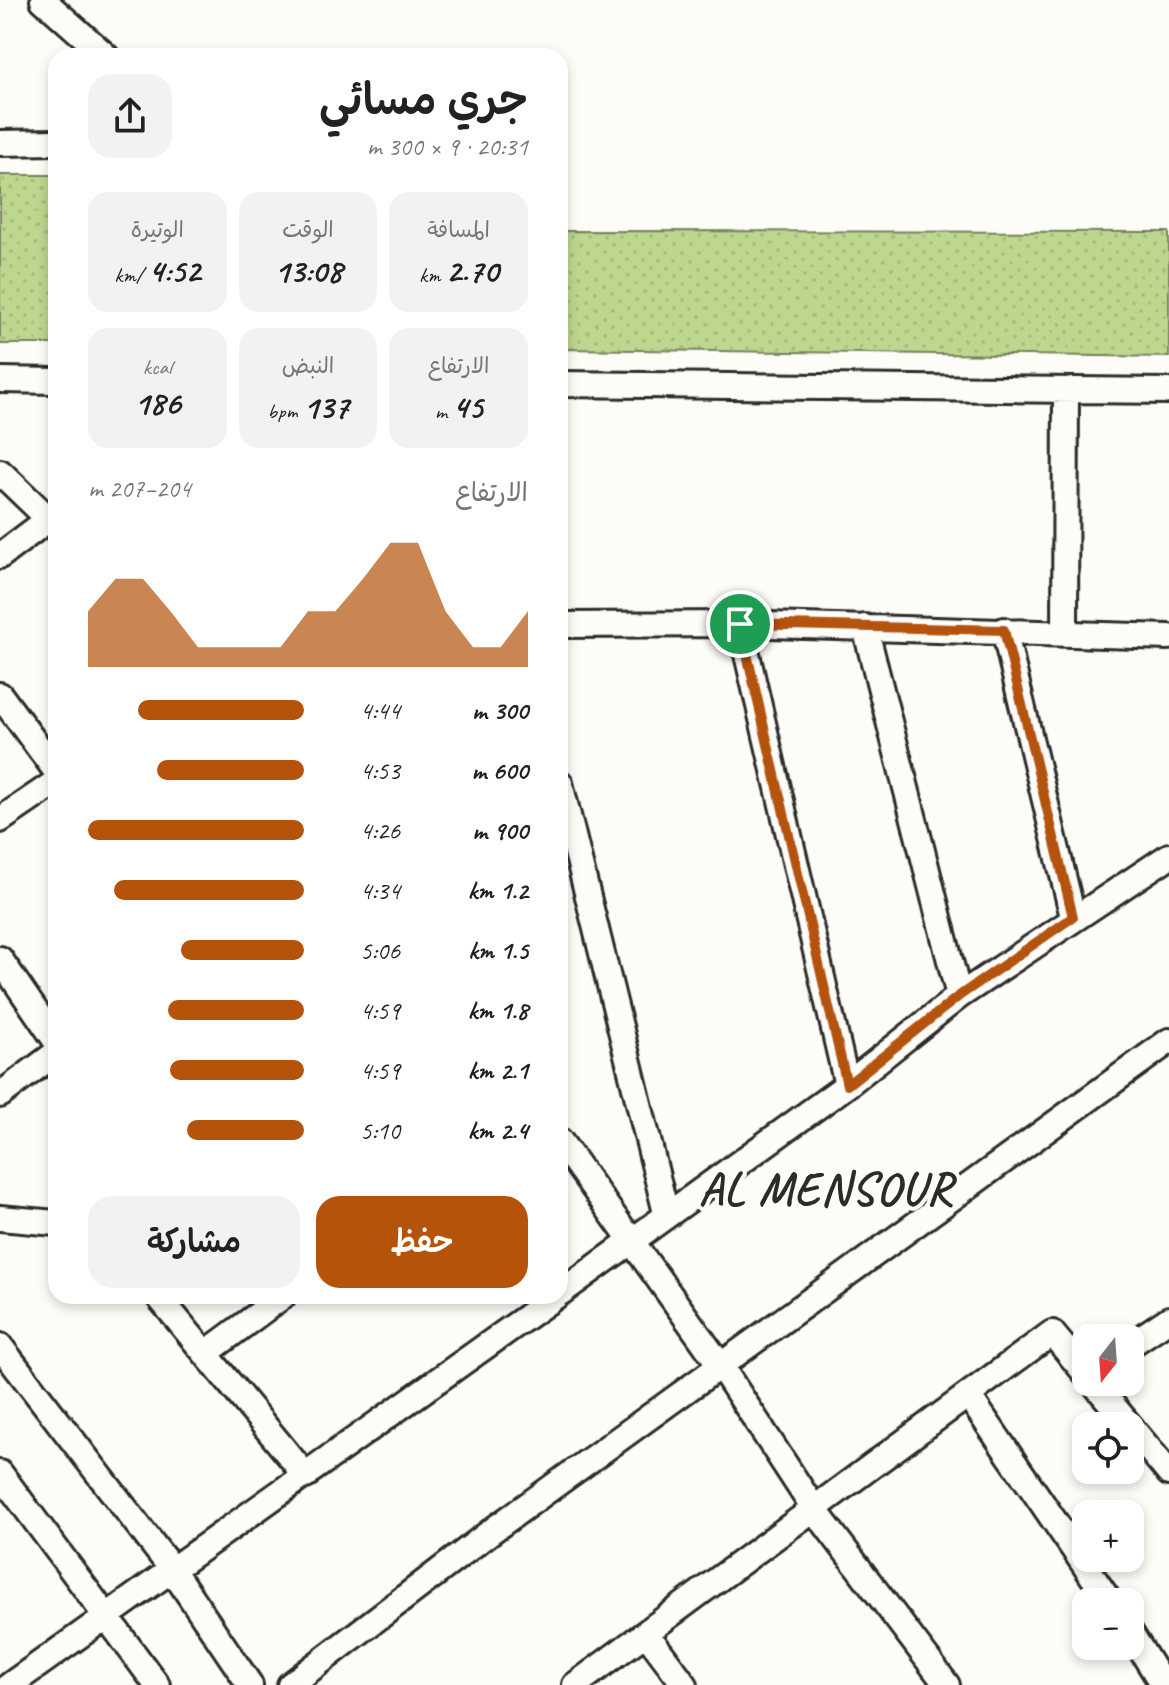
<!DOCTYPE html>
<html lang="ar">
<meta charset="utf-8">
<style>
:root{--surface:#fff;--page:#f2f2f2;--text:#222;--muted:#767676;--accent:#b45309}
body{margin:0;font-family:Caveat,"Playpen Sans Arabic",sans-serif;background:var(--page);color:var(--text);direction:rtl;height:100vh;display:flex;flex-direction:column;font-size:30px;white-space:nowrap}
*{box-sizing:border-box;margin:0}
p{font-size:26px;color:var(--muted)}
.icon{flex:none;width:44px;height:44px;fill:none;stroke:currentColor;stroke-width:2;stroke-linecap:round;stroke-linejoin:round}
.map{position:relative;flex:1;overflow:hidden;direction:ltr}
.panel{position:absolute;left:48px;top:48px;width:520px;height:1256px;display:flex;flex-direction:column;background:var(--surface);border-radius:24px;box-shadow:0 4px 12px #0003;direction:rtl}
.panel>*{flex:none}
.needle{width:52px;rotate:197deg}
.controls{position:absolute;left:1072px;top:1324px;display:grid;gap:16px}
.controls a{display:grid;place-items:center;width:72px;height:72px;border-radius:16px;background:var(--surface);box-shadow:0 4px 12px #0003;font-size:40px}
.pin{position:absolute;display:grid;place-items:center;width:68px;height:68px;color:#fff;margin:-34px;border:4px solid #fff;border-radius:50%;box-shadow:0 2px 8px #0007}
.round{display:grid;place-items:center;flex:none;width:84px;height:84px;border-radius:24px;background:var(--page)}
.summary{display:flex;align-items:center;justify-content:space-between;height:136px;padding:0 40px}
h1{font-size:44px;font-weight:600;line-height:60px}
.figures{display:grid;grid-template-columns:repeat(3,1fr);gap:12px;height:136px;padding:8px 40px}
.figures div{display:grid;align-content:center;border-radius:20px;background:var(--page);text-align:center}
.figures b{font-size:34px;font-weight:600}
.figures small{font-size:22px;font-weight:400}
.figures p{font-size:22px}
.chart{height:224px;padding:16px 40px}
.chart p{display:flex;justify-content:space-between}
.chart svg{width:100%;height:144px;margin-top:8px;fill:var(--accent);opacity:.7}
.cta{display:flex;gap:16px;margin-top:auto;padding:16px 40px}
.cta a{flex:1;height:92px;border-radius:24px;background:var(--accent);color:#fff;font-size:32px;font-weight:600;line-height:92px;text-align:center}
.cta a+a{background:var(--page);color:var(--text)}
ul{padding:0 40px;list-style:none;font-size:26px}
li{display:grid;grid-template-columns:128px 96px 1fr;align-items:center;height:60px}
li i{height:20px;border-radius:10px;background:var(--accent)}
.map>svg:first-child{display:block}
.grass{fill:url(#grass-dots);stroke:#74815d;stroke-width:2}
.lines{fill:none;stroke-linecap:round;stroke-linejoin:round}
.minor-casing{stroke:#2b2b2b;stroke-width:30}
.minor{stroke:#fdfcf7;stroke-width:24}
.route-casing{stroke:#fff;stroke-width:16}
.route{stroke:#b45309;stroke-width:10}
.labels{text-anchor:middle;dominant-baseline:central;stroke-width:8;stroke-linejoin:round;paint-order:stroke}
.district-label{font-size:46px;font-weight:bold;letter-spacing:2px;fill:#2b2b2b;stroke:#fdfcf7}
</style>
<div class="map">
<svg width="1169" height="1685" viewBox="0 0 1169 1685">
<defs>
<pattern id="grass-dots" width="8" height="8" patternUnits="userSpaceOnUse" patternTransform="scale(2)"><rect width="8" height="8" fill="#bdd78f"/><path d="M2 2h.1M6 6h.1" fill="none" stroke="#a3b97c" stroke-width="1.8" stroke-linecap="round"/></pattern>
</defs>
<rect width="100%" height="100%" fill="#fdfcf7"/>
<filter id="ink" filterUnits="userSpaceOnUse"><feTurbulence type="fractalNoise" baseFrequency=".0125" numOctaves="2"/><feDisplacementMap in="SourceGraphic" scale="16" xChannelSelector="R" yChannelSelector="G"/><feConvolveMatrix kernelMatrix="1 2 1 2 8 2 1 2 1" color-interpolation-filters="sRGB"/></filter>
<g filter="url(#ink)">
<path class="grass" d="M0,175h56v169h-56z
M560,231l609,1v125l-609,-8z"/>
<g class="lines">
<g class="minor-casing">
<path id="minor" d="M43,0l63,56
M0,143l56,-1
M0,380l56,1
M560,384l609,7
M0,472l56,54
M0,556l49,-37
M740,624l107,461
M560,625l180,-1 429,13
M865,627l94,369
M1004,630l69,287
M1065,632l1,-241
M0,695l56,76
M560,783l106,430
M0,820l56,-38
M0,959l56,82
M0,1095l56,-42
M560,1141l160,224 94,144 133,176
M0,1218l56,5
M560,1293l287,-208 112,-89 210,-140
M158,1296l148,180
M1130,1345l39,-26
M0,1346l171,222 79,117
M206,1353l77,-57
M1093,1382l37,44
M968,1395l142,207
M1130,1426l39,47
M0,1473l157,212
M1130,1632l33,53
M646,1633l39,52
M10,1685l546,-389
M290,1685l203,-155 676,-489
M575,1685l477,-352 34,41"/>
</g>
<use href="#minor" class="minor"/>
</g>
</g>
<g class="lines" filter="url(#ink)">
<g class="route-casing">
<path id="route" d="M740,624l264,6 69,287 -114,79 -112,89z"/>
</g>
<use href="#route" class="route"/>
</g>
<g class="labels">
<g class="district-label">
<text x="826" y="1189">AL MENSOUR</text>
</g>
</g>
</svg>
<div class="controls">
<a><svg class="needle" viewBox="-14 -14 28 28"><path d="M0-13l5 13h-10z" fill="#e53935"/><path d="M0 13l5-13h-10z" fill="#767676"/></svg></a>
<a><svg class="icon" aria-label="locate" viewBox="0 0 24 24"><circle cx="12" cy="12" r="6"/><path d="M12 2v4M12 18v4M2 12h4M18 12h4"/></svg></a>
<a>+</a>
<a>−</a>
</div>
<div class="pin" style="left:740px;top:624px;background:#1e9e55"><svg class="icon" aria-label="arrive" viewBox="0 0 24 24"><path d="M6 21V4h12l-3 4 3 4H6"/></svg></div>
<section class="panel">
<div class="summary"><div><h1>جري مسائي</h1><p>20:31 · 9 × 300 m</p></div><a class="round"><svg class="icon" aria-label="share" viewBox="0 0 24 24"><path d="M12 15V3M7 8l5-5 5 5M5 13v7h14v-7"/></svg></a></div>
<div class="figures">
<div><p>المسافة</p><b>2.70<small> km</small></b></div>
<div><p>الوقت</p><b>13:08</b></div>
<div><p>الوتيرة</p><b>4:52<small> /km</small></b></div>
</div>
<div class="figures">
<div><p>الارتفاع</p><b>45<small> m</small></b></div>
<div><p>النبض</p><b>137<small> bpm</small></b></div>
<div><p>kcal</p><b>186</b></div>
</div>
<div class="chart"><p><span>الارتفاع</span>204–207 m</p>
<svg viewBox="0 0 160 44" preserveAspectRatio="none"><path d="M0 44V27L10 17L20 17L30 27L40 38L50 38L60 38L70 38L80 27L90 27L100 17L110 6L120 6L130 27L140 38L150 38L160 27V44z"/></svg>
</div>
<ul>
<li><b>300 m</b>4:44<i style="width:77%"></i></li>
<li><b>600 m</b>4:53<i style="width:68%"></i></li>
<li><b>900 m</b>4:26<i style="width:100%"></i></li>
<li><b>1.2 km</b>4:34<i style="width:88%"></i></li>
<li><b>1.5 km</b>5:06<i style="width:57%"></i></li>
<li><b>1.8 km</b>4:59<i style="width:63%"></i></li>
<li><b>2.1 km</b>4:59<i style="width:62%"></i></li>
<li><b>2.4 km</b>5:10<i style="width:54%"></i></li>
</ul>
<div class="cta"><a>حفظ</a><a>مشاركة</a></div>
</section>
</div>
